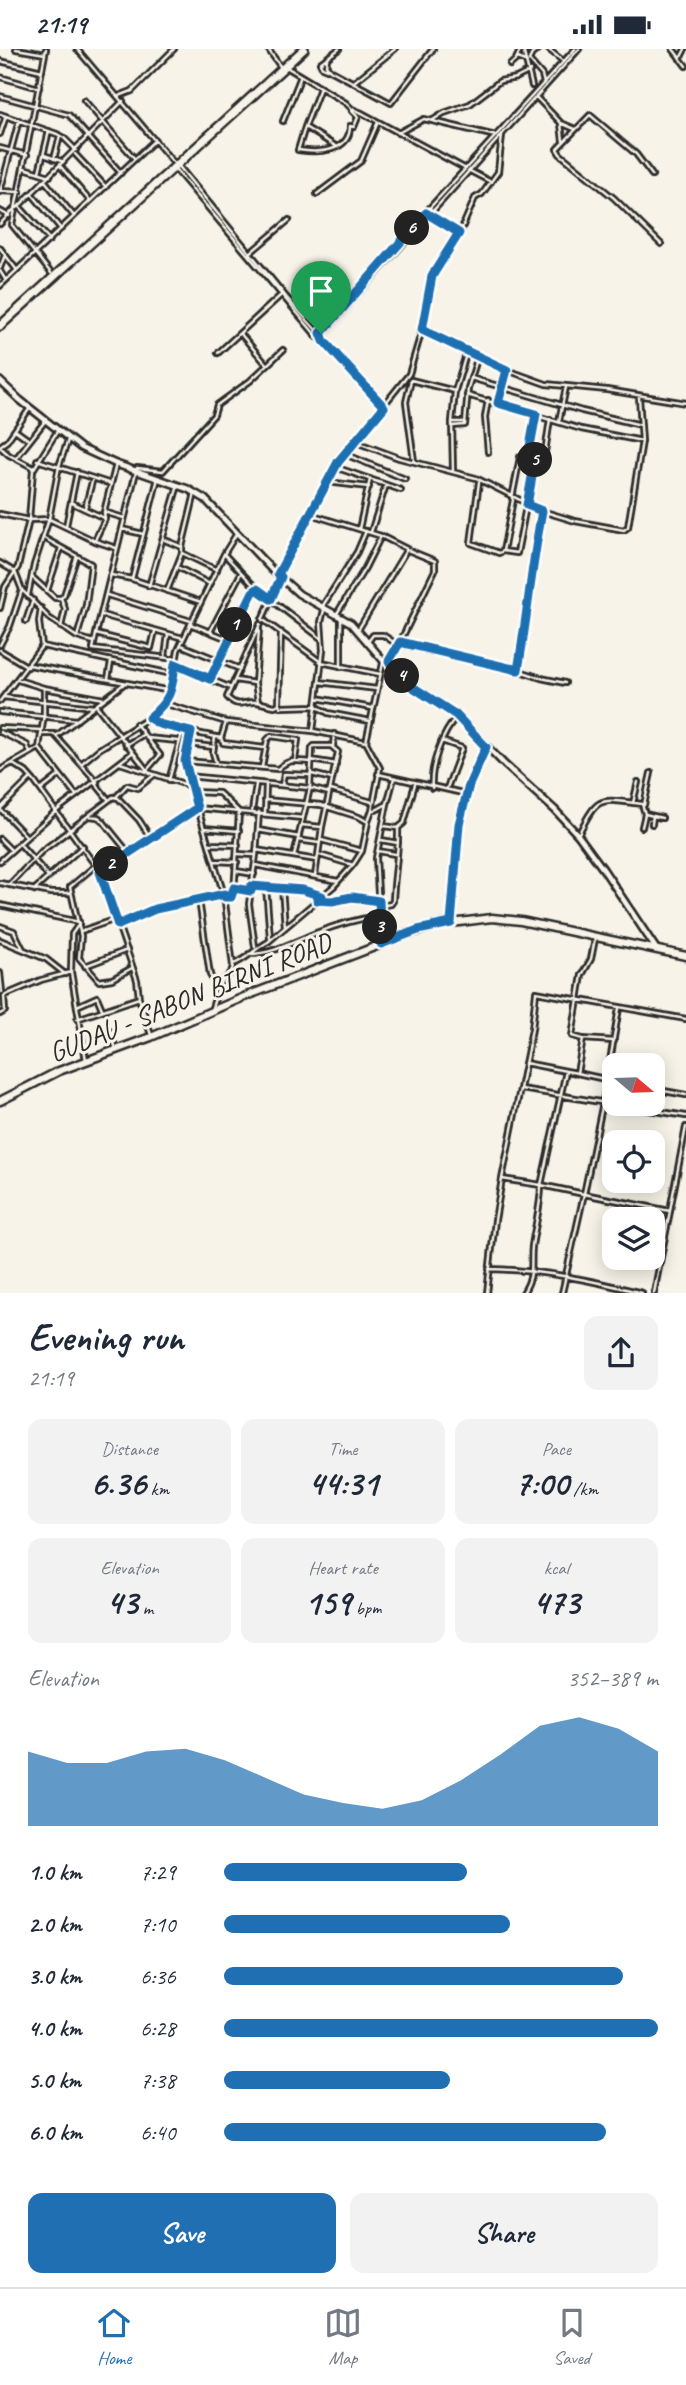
<!DOCTYPE html>
<meta charset="utf-8">
<style>
:root{--surface:#fff;--page:#f2f2f3;--text:#1f2937;--muted:#747a83;--line:#e0e1e3;--accent:#1f6fb2}
body{margin:0;font-family:Caveat,sans-serif;background:var(--page);color:var(--text);height:100vh;display:flex;flex-direction:column;font-size:26px;white-space:nowrap}
*{box-sizing:border-box;margin:0}
p{font-size:23px;color:var(--muted)}
.icon{flex:none;width:38px;height:38px;fill:none;stroke:currentColor;stroke-width:2;stroke-linecap:round;stroke-linejoin:round}
.map{position:relative;height:1244px;overflow:hidden}
.details{display:flex;flex-direction:column;background:var(--surface);flex:1}
.details>*{flex:none}
.needle{width:46px;rotate:109deg}
.buttons{position:absolute;left:602px;top:1004px;display:grid;gap:14px}
.buttons a{display:grid;place-items:center;width:63px;height:63px;border-radius:14px;background:var(--surface);box-shadow:0 4px 18px #0003;font-size:35px}
.pin{position:absolute;display:grid;place-items:center;width:60px;height:60px;color:#fff;margin:-72px -30px;border-radius:50% 50% 50% 0;rotate:-45deg;box-shadow:0 0 7px #0007}
.pin .icon{rotate:45deg}
.km{position:absolute;width:35px;height:35px;margin:-18px;border-radius:50%;background:#222;color:#fff;font-size:19px;line-height:35px;text-align:center}
.round{display:grid;place-items:center;flex:none;width:74px;height:74px;border-radius:14px;background:var(--page)}
.head{display:flex;align-items:center;justify-content:space-between;height:119px;padding:0 28px}
h1{font-size:38px;font-weight:600;line-height:52px}
.figures{display:grid;grid-template-columns:repeat(3,1fr);gap:10px;height:119px;padding:7px 28px}
.figures div{display:grid;align-content:center;border-radius:14px;background:var(--page);text-align:center}
.figures b{font-size:35px;font-weight:600}
.figures small{font-size:19px;font-weight:400}
.figures p{font-size:19px}
.chart{height:196px;padding:14px 28px}
.chart p{display:flex;justify-content:space-between}
.chart svg{width:100%;height:126px;margin-top:7px;fill:var(--accent);opacity:.7}
.button{display:flex;gap:14px;margin-top:auto;padding:14px 28px}
.button a{flex:1;height:80px;border-radius:14px;background:var(--accent);color:#fff;font-size:28px;font-weight:600;line-height:80px;text-align:center}
.button a+a{background:var(--page);color:var(--text)}
ul{padding:0 28px;list-style:none;font-size:23px}
li{display:grid;grid-template-columns:112px 84px 1fr;align-items:center;height:52px}
li i{height:18px;border-radius:9px;background:var(--accent)}
.status{display:flex;justify-content:space-between;align-items:center;height:49px;padding:0 35px;background:var(--surface);direction:ltr}
.status svg{height:19px;fill:currentColor}
.tabs{display:flex;justify-content:space-around;align-items:center;height:98px;border-top:2px solid var(--line);background:var(--surface);font-size:19px;color:var(--muted)}
.tabs a{display:grid;justify-items:center;gap:4px}
.tabs .on{color:var(--accent)}
.map>svg:first-child{display:block}
.lines{fill:none;stroke-linecap:round;stroke-linejoin:round}
.street-casing{stroke:#2b2b2b;stroke-width:8}
.secondary-casing{stroke:#2b2b2b;stroke-width:10}
.primary-casing{stroke:#2b2b2b;stroke-width:11}
.highway-casing{stroke:#2b2b2b;stroke-width:12}
.street{stroke:#f7f3e8;stroke-width:2.5}
.secondary{stroke:#f7f3e8;stroke-width:4.5}
.primary{stroke:#f7f3e8;stroke-width:6}
.highway{stroke:#f7f3e8;stroke-width:7}
.route-casing{stroke:#fff;stroke-width:14}
.route{stroke:#1f6fb2;stroke-width:9}
.labels{text-anchor:middle;dominant-baseline:central;stroke-width:6;stroke-linejoin:round;paint-order:stroke}
.street-label{font-size:28px;fill:#2b2b2b;stroke:#f7f3e8}
</style>
<div class="status"><b>21:19</b><svg viewBox="0 0 49 12"><path d="M0 12V9h3v3zM5 12V6h3v6zM10 12V3h3v9zM15 12V0h3v12zM26 1h20v11H26zM47 4h2v5h-2z"/></svg></div>
<div class="map">
<svg width="686" height="1244" viewBox="0 0 686 1244">
<rect width="100%" height="100%" fill="#f7f3e8"/>
<filter id="ink" filterUnits="userSpaceOnUse"><feTurbulence type="fractalNoise" baseFrequency=".0143" numOctaves="2"/><feDisplacementMap in="SourceGraphic" scale="14" xChannelSelector="R" yChannelSelector="G"/><feConvolveMatrix kernelMatrix="1 2 1 2 8 2 1 2 1" color-interpolation-filters="sRGB"/></filter>
<g filter="url(#ink)">
<g class="lines">
<g class="street-casing">
<path id="street" d="M16,0l29,5
M46,0l-34,176 39,48
M77,0l96,113
M268,0l12,17
M523,0l9,37
M539,0l-7,5 -3,6 13,15 2,8
M548,0l15,12
M673,0l13,17
M327,10l-1,6 4,5 61,33 42,-54
M516,10l5,-10
M680,10l5,-10
M0,12l42,10
M510,16l8,-7 9,4
M288,19l58,35 6,6 10,4 104,56
M327,20l-5,-2 -2,-4 19,-14
M0,28l39,11
M354,33l41,-33
M320,39l-15,39 32,20
M0,47l69,19 52,58
M119,47l13,-5 42,-42
M536,48l25,26 14,6
M84,51l51,59
M0,65l57,20 7,4 12,12
M433,71l11,-7 26,-9 30,-23 16,-3 14,-7
M283,72l18,-45
M561,75l2,17
M305,78l-7,23c19,3 52,3 52,-24l4,1 4,-10 -6,-6
M398,84l26,-14 72,17
M0,85l6,-18
M0,99l27,7
M75,105l31,33
M44,106l20,7
M54,110l6,-23
M177,115l110,134 31,34 -3,4 4,2 2,-4 -3,-2
M61,118l29,34
M24,119l26,8
M176,121l138,163
M470,122l21,11
M39,123l10,-41
M652,126l-16,-21 -46,-39 -33,34 3,5 54,44 47,46
M45,132l29,35
M0,142l20,1
M0,143l19,-72
M32,145l29,35
M317,145l44,-33 17,-39
M19,157l31,34
M17,159l106,-107
M0,162l9,5
M428,166l31,17
M0,175l15,-16
M0,199l16,21
M250,204l39,-33
M0,219l5,-13
M0,222l5,8
M0,237l155,-146
M422,281l85,40 39,14 61,6 79,13
M240,284l27,32
M321,284l93,-108 161,-176
M321,286l258,-286
M321,287l63,70
M218,304l62,-57
M471,329l111,33 59,14
M411,331l-5,22 8,59
M411,331l44,11
M467,346l114,34 61,12
M488,351l-3,17 3,35
M498,354l9,-33
M559,372l7,-34
M452,373h13
M452,377l13,-1 3,-37 10,-32
M15,381l14,10
M68,391l-9,26 -10,53 46,22 21,7
M356,393l43,16 77,20 66,33 33,10 49,9 4,-3 14,-86 -3,-44
M0,397l7,-5 23,-33
M0,398l9,8 23,12 1,3
M345,405l60,25
M528,408l8,-43
M16,409l30,-38
M37,411l74,24
M335,418l66,23
M453,422l-1,-49 3,-31 12,-40
M327,433l42,5
M479,433l-8,61 28,10 4,-2 14,2 18,-93
M512,449l8,-41 21,5 3,-3 6,-40
M72,454l32,15
M85,459l8,-30
M104,463l20,6
M0,465l29,6 -11,47 -13,20 -5,21
M310,465l71,22 26,13 -49,81
M66,477l11,-54
M122,480l21,5
M359,480l11,-50
M371,483l15,-47
M44,489l47,26 -5,41 -9,32
M95,491l10,-21 -1,-7 12,-48
M165,491l17,7v6l35,17
M182,498l13,-54
M503,502l10,-51
M224,505l33,35 65,50
M0,514l15,9 7,18 27,28 28,19 17,5
M179,519l31,16
M278,525l60,-112 71,-88 13,-44 10,-54 27,-41 16,-37 7,-4 16,-22 4,-37
M111,526l21,4 69,23
M32,528l23,21h6
M132,530l26,-101
M149,537l29,-101
M47,542l14,-43
M167,542l15,-38
M28,546l6,-30 15,-46 -20,1 4,-50 25,-40
M107,546l84,26
M61,549l3,-3 13,-39
M61,549l4,11 -4,18
M322,558l35,-55 9,-21
M102,566l81,23
M336,566l29,-47 16,-32
M341,568v50
M262,570l59,43 59,12
M262,571l19,-42
M26,572l7,-21
M190,575l38,15
M260,575l-33,73c11,12 16,4 29,5 6,1 13,3 19,4l4,-2
M155,582l-4,17 -55,-14 41,-166 26,3 51,-56 3,-10 33,-24 33,-31
M210,583l31,-59
M281,583l-2,72 2,3 35,-1 12,7 42,8
M96,585l-3,15 83,10
M400,593l35,-72v-9l-27,-11
M367,594l6,-8h10l12,8 113,24 33,11 24,5
M399,594l-10,20 14,13
M0,596l10,-19 12,-36
M181,596l59,24
M42,597l130,28
M0,601l28,17
M165,608l3,-23
M29,616l142,26
M176,616l55,23
M518,621c9,-53 13,-106 24,-159
M108,630l3,-17
M210,630c10,-21 31,-77 47,-90
M18,631l26,8 60,11
M235,631l20,3
M319,633l58,7
M3,648l91,10
M317,649l55,10
M0,652l42,-55 -3,-24 2,-14
M258,653l-3,-19 4,-54
M166,655l60,18 87,9 53,11 14,26 -8,42
M96,656l54,69
M0,663l77,8
M149,669l18,9 54,11 2,5 42,5
M136,675l11,14 31,3
M0,679l42,2
M313,682l10,-81 -2,-28 3,-12
M0,683l27,13 3,8
M191,683l-6,29 3,15 36,119 9,71 -2,7 -11,10 -9,28
M42,685h12l43,48
M56,687l69,-53
M215,688l-2,16 3,10
M221,689l5,-16
M442,692l20,7 -15,40
M366,693l17,-79
M189,695l24,3
M126,696l18,-11
M333,698l1,-13
M39,699l37,47
M311,711l25,4
M186,712l92,8c11,-11 19,-8 33,-7
M120,714l70,23
M13,715l13,8 8,9 66,91 37,108 2,18 12,37
M81,715l18,-15 50,-31 17,-14 5,-13 7,-41 46,-96 13,-21
M262,718l5,-27 4,-4 27,4 -3,20
M0,721l39,-22 5,-33v-27
M147,721l13,-15 -13,-17
M312,725l20,5
M378,725l89,20
M188,727l122,12 19,5
M169,731l14,-50
M95,734l13,16
M282,736l2,-11 26,1
M432,739c-2,-22 10,-55 25,-71
M41,741l19,-15
M331,741l41,12
M192,743l27,1 20,19 -5,82 -3,3h-6
M116,748l11,-12 11,3 16,-13
M633,754l5,-21
M644,756l7,-32
M0,760l31,-31
M0,760l26,27
M252,763l4,-28
M265,764l1,-28
M89,767l9,1 4,3 26,32
M368,772l4,-11h4l11,-6
M652,775l1,-8
M301,776l21,2
M384,777l14,2
M642,778l3,-13
M204,779l35,3
M258,781l41,7
M578,786c21,-41 21,-36 64,-31l3,10 17,4
M0,790l10,10
M298,791l21,3
M321,791l41,11
M381,791l17,3
M19,794l29,33
M210,795l28,1
M256,801l61,10
M378,802l17,3
M238,805l17,1
M320,806l33,10
M294,807l16,-68 2,-40 2,-2h17l7,6 -16,75 -7,49
M0,812l56,-50 76,-58
M214,812l23,1
M96,816l-26,22 11,49 -2,22 20,23 13,-2 20,-11
M255,816l83,16
M236,822l18,3
M100,823l97,-64 106,10
M0,834l51,10h19
M9,836l33,-34 71,-54 5,1 21,22 11,17
M251,837l52,4 18,6
M266,838l4,51
M234,839l17,3
M282,839l3,39
M34,841l49,-44
M199,851l11,75 8,13
M317,851h16l19,-4 27,5
M0,856l79,17
M379,857l12,-2 2,-3c1,-25 6,-49 5,-73l6,-5 11,-39
M451,874l8,-99 10,-39 17,-38
M79,875l-7,10 -1,38 15,88
M118,876l37,-16 69,-14
M0,877l14,5 9,18
M81,882l35,-12
M0,891l46,19 19,15
M381,895l-5,-86 11,-54 7,-26
M255,898l-6,-43 7,-49 3,-43
M249,905c24,0 44,-12 67,-21 20,-8 41,-14 63,-17
M233,915c10,-2 23,-16 35,-22l66,-56 19,-21 9,-14 6,-29 -9,-5 -38,-12 -56,-5
M85,917l42,-16
M0,924l2,19
M77,957l20,-9 5,12
M619,959l-16,94 -19,92 86,17 -16,82
M0,965l5,-3 -1,-15 4,-2 33,-14 30,-8
M77,970l62,-21
M110,982l6,18
M583,990l31,2
M525,1014l41,8
M577,1024l37,8
M521,1040l165,27
M653,1040l33,6
M670,1161l16,-83
M489,1220c53,1 102,11 153,24
M487,1244l8,-73 7,-41
M523,1244c12,-19 7,-27 9,-47 3,-21 9,-40 9,-61l-39,-6 30,-150 4,-37 150,27
M562,1244l22,-99 -43,-9 25,-114 11,2 6,-34 -11,-3 10,-61 9,-16 4,-20"/>
</g>
<g class="secondary-casing">
<path id="secondary" d="M0,332l20,19 61,48 35,16 72,25 17,10 67,71 27,24 52,29 43,50 62,42 49,50 50,45 23,25 25,34 54,81"/>
</g>
<g class="primary-casing">
<path id="primary" d="M0,1052l59,-30 92,-34 93,-40 164,-63 35,-10 49,-6 29,3 165,35"/>
</g>
<g class="highway-casing">
<path id="highway" d="M0,277l304,-277"/>
</g>
<use href="#street" class="street"/>
<use href="#secondary" class="secondary"/>
<use href="#primary" class="primary"/>
<use href="#highway" class="highway"/>
</g>
</g>
<g class="lines" filter="url(#ink)">
<g class="route-casing">
<path id="route" d="M426,164l33,20 -27,43 -10,54 85,40 -9,33 38,11 -8,43 7,3 -8,45 15,6c-10,53 -15,106 -24,159l-118,-28 -11,19 5,8 9,8 -1,3 54,35 30,32 -17,38 -10,39 -8,99 -33,7 -37,14 -2,-43 -27,-4 -20,4 -15,-1 5,-4 -19,-6 -52,-4v5l-17,-3 -3,9h-6v-3l-70,15 -37,16 -18,-53 97,-64 -12,-47 6,-29 -32,-8 -10,-6c21,-18 23,-26 26,-54l35,15 43,-87 4,-3 14,10 10,-22 -3,-3 60,-112 46,-55 -60,-66 -3,-8z"/>
</g>
<use href="#route" class="route"/>
</g>
<g class="labels">
<g class="street-label">
<text transform="translate(190 948) rotate(-22)">GUDAU - SABON BIRNI ROAD</text>
</g>
</g>
</svg>
<div class="buttons">
<a><svg class="needle" viewBox="-14 -14 28 28"><path d="M0-13l5 13h-10z" fill="#e53935"/><path d="M0 13l5-13h-10z" fill="#747a83"/></svg></a>
<a><svg class="icon" aria-label="locate" viewBox="0 0 24 24"><circle cx="12" cy="12" r="6"/><path d="M12 2v4M12 18v4M2 12h4M18 12h4"/></svg></a>
<a><svg class="icon" aria-label="layers" viewBox="0 0 24 24"><path d="M12 4l9 5-9 5-9-5zM3 14l9 5 9-5"/></svg></a>
</div>
<div class="pin" style="left:321px;top:284px;background:#1e9e55"><svg class="icon" aria-label="arrive" viewBox="0 0 24 24"><path d="M6 21V4h12l-3 4 3 4H6"/></svg></div>
<b class="km" style="left:235px;top:576px">1</b>
<b class="km" style="left:111px;top:815px">2</b>
<b class="km" style="left:380px;top:878px">3</b>
<b class="km" style="left:402px;top:627px">4</b>
<b class="km" style="left:535px;top:411px">5</b>
<b class="km" style="left:412px;top:179px">6</b>
</div>
<section class="details">
<div class="head"><div><h1>Evening run</h1><p>21:19</p></div><a class="round"><svg class="icon" aria-label="share" viewBox="0 0 24 24"><path d="M12 15V3M7 8l5-5 5 5M5 13v7h14v-7"/></svg></a></div>
<div class="figures">
<div><p>Distance</p><b>6.36<small> km</small></b></div>
<div><p>Time</p><b>44:31</b></div>
<div><p>Pace</p><b>7:00<small> /km</small></b></div>
</div>
<div class="figures">
<div><p>Elevation</p><b>43<small> m</small></b></div>
<div><p>Heart rate</p><b>159<small> bpm</small></b></div>
<div><p>kcal</p><b>473</b></div>
</div>
<div class="chart"><p><span>Elevation</span>352–389 m</p>
<svg viewBox="0 0 160 44" preserveAspectRatio="none"><path d="M0 44V18L10 22L20 22L30 18L40 17L50 21L60 27L70 33L80 36L90 38L100 35L110 28L120 19L130 9L140 6L150 10L160 18V44z"/></svg>
</div>
<ul>
<li><b>1.0 km</b>7:29<i style="width:56%"></i></li>
<li><b>2.0 km</b>7:10<i style="width:66%"></i></li>
<li><b>3.0 km</b>6:36<i style="width:92%"></i></li>
<li><b>4.0 km</b>6:28<i style="width:100%"></i></li>
<li><b>5.0 km</b>7:38<i style="width:52%"></i></li>
<li><b>6.0 km</b>6:40<i style="width:88%"></i></li>
</ul>
<div class="button"><a>Save</a><a>Share</a></div>
</section>
<nav class="tabs">
<a class="on"><svg class="icon" aria-label="home" viewBox="0 0 24 24"><path d="M3 11l9-7 9 7M6 9v11h12V9"/></svg>Home</a>
<a><svg class="icon" aria-label="map" viewBox="0 0 24 24"><path d="M3 6l6-2 6 2 6-2v14l-6 2-6-2-6 2zM9 4v14M15 6v14"/></svg>Map</a>
<a><svg class="icon" aria-label="saved" viewBox="0 0 24 24"><path d="M7 4h10v16l-5-4-5 4z"/></svg>Saved</a>
</nav>
